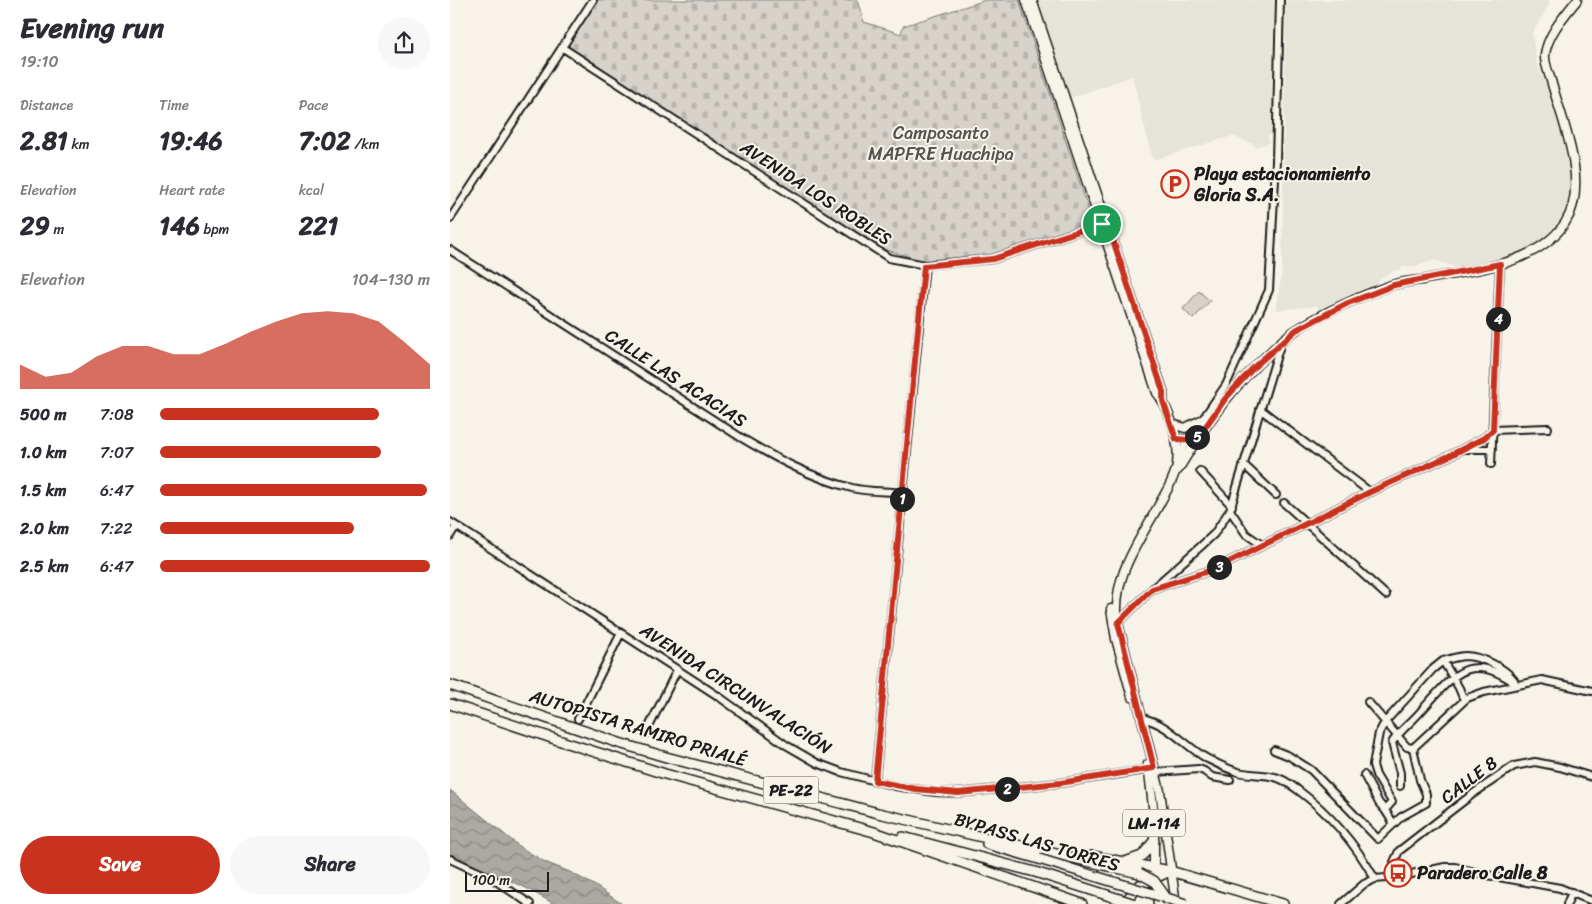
<!DOCTYPE html>
<meta charset="utf-8">
<style>
:root{--surface:#fff;--page:#f7f7f7;--text:#2b2b33;--muted:#7c7c81;--accent:#c8321e}
body{margin:0;font-family:Sriracha,sans-serif;background:var(--page);color:var(--text);height:100vh;display:flex;flex-direction:column;font-size:19px;white-space:nowrap}
*{box-sizing:border-box;margin:0}
p{font-size:16px;color:var(--muted)}
.icon{flex:none;width:28px;height:28px;fill:none;stroke:currentColor;stroke-width:2;stroke-linecap:round;stroke-linejoin:round}
.map{position:relative;flex:1;overflow:hidden}
.panel{display:flex;flex-direction:column;background:var(--surface);width:450px}
.panel>*{flex:none}
.scale{position:absolute;left:15px;bottom:12px;width:84px;box-sizing:border-box;padding-left:5px;border:2px solid #1c1c1c;border-top:0;font-size:14px;line-height:18px;white-space:nowrap;color:#1c1c1c;-webkit-text-stroke:4px #f7f3e8;paint-order:stroke}
.pin{position:absolute;display:grid;place-items:center;width:42px;height:42px;color:#fff;margin:-21px;border:2px solid #fff;border-radius:50%;box-shadow:0 1px 5px #0007}
.km{position:absolute;width:25px;height:25px;margin:-12px;border-radius:50%;background:#222;color:#fff;font-size:14px;line-height:25px;text-align:center}
.round{display:grid;place-items:center;flex:none;width:52px;height:52px;border-radius:26px;background:var(--page)}
.head{display:flex;align-items:center;justify-content:space-between;height:85px;padding:0 20px}
h1{font-size:28px;font-weight:700;line-height:38px}
.metrics{display:grid;grid-template-columns:repeat(3,1fr);gap:8px;height:85px;padding:5px 20px}
.metrics div{display:grid;align-content:center}
.metrics b{font-size:25px;font-weight:700}
.metrics small{font-size:14px;font-weight:400}
.metrics p{font-size:14px}
.chart{height:140px;padding:10px 20px}
.chart p{display:flex;justify-content:space-between}
.chart svg{width:100%;height:90px;margin-top:5px;fill:var(--accent);opacity:.7}
.cta{display:flex;gap:10px;margin-top:auto;padding:10px 20px}
.cta a{flex:1;height:58px;border-radius:30px;background:var(--accent);color:#fff;font-size:20px;font-weight:700;line-height:58px;text-align:center}
.cta a+a{background:var(--page);color:var(--text)}
ul{padding:0 20px;list-style:none;font-size:16px}
li{display:grid;grid-template-columns:80px 60px 1fr;align-items:center;height:38px}
li i{height:12px;border-radius:6px;background:var(--accent)}
main{display:flex;flex:1;min-height:0}
.map>svg:first-child{display:block}
.built{fill:#e6e3d9}
.grass{fill:#d7d3cb;stroke:#7a7874}
.cemetery{fill:url(#cemetery-stones);stroke:#7a7874}
.water{fill:url(#water-waves);stroke:#72716c}
.lines{fill:none;stroke-linecap:round;stroke-linejoin:round}
.minor-casing{stroke:#1c1c1c;stroke-width:10}
.major-casing{stroke:#1c1c1c;stroke-width:11}
.highway-casing{stroke:#1c1c1c;stroke-width:12}
.minor{stroke:#f7f3e8;stroke-width:6}
.major{stroke:#f7f3e8;stroke-width:8}
.highway{stroke:#f7f3e8;stroke-width:9}
.highway-bridge-casing{stroke:#1c1c1c;stroke-width:12;stroke-linecap:butt}
.highway-bridge{stroke:#f7f3e8;stroke-width:9}
.route-casing{stroke:#fff;stroke-width:10}
.route{stroke:#c8321e;stroke-width:6}
.labels{text-anchor:middle;dominant-baseline:central;stroke-width:4;stroke-linejoin:round;paint-order:stroke}
.shield{fill:#f7f3e8;stroke:#5e5c59;stroke-width:1}
.shield-label{font-size:16px;font-weight:bold;fill:#1c1c1c}
.park-label{font-size:18px;fill:#545351;stroke:#f7f3e8}
.poi-label{font-size:18px;font-weight:bold;fill:#1c1c1c;stroke:#f7f3e8;text-anchor:start}
.street-label{font-size:18px;fill:#1c1c1c;stroke:#f7f3e8}
</style>
<main>
<section class="panel">
<div class="head"><div><h1>Evening run</h1><p>19:10</p></div><a class="round"><svg class="icon" aria-label="share" viewBox="0 0 24 24"><path d="M12 15V3M7 8l5-5 5 5M5 13v7h14v-7"/></svg></a></div>
<div class="metrics">
<div><p>Distance</p><b>2.81<small> km</small></b></div>
<div><p>Time</p><b>19:46</b></div>
<div><p>Pace</p><b>7:02<small> /km</small></b></div>
</div>
<div class="metrics">
<div><p>Elevation</p><b>29<small> m</small></b></div>
<div><p>Heart rate</p><b>146<small> bpm</small></b></div>
<div><p>kcal</p><b>221</b></div>
</div>
<div class="chart"><p><span>Elevation</span>104–130 m</p>
<svg viewBox="0 0 160 44" preserveAspectRatio="none"><path d="M0 44V32L10 38L20 36L30 28L40 23L50 23L60 27L70 27L80 22L90 16L100 11L110 7L120 6L130 7L140 11L150 21L160 32V44z"/></svg>
</div>
<ul>
<li><b>500 m</b>7:08<i style="width:81%"></i></li>
<li><b>1.0 km</b>7:07<i style="width:82%"></i></li>
<li><b>1.5 km</b>6:47<i style="width:99%"></i></li>
<li><b>2.0 km</b>7:22<i style="width:72%"></i></li>
<li><b>2.5 km</b>6:47<i style="width:100%"></i></li>
</ul>
<div class="cta"><a>Save</a><a>Share</a></div>
</section>
<div class="map">
<svg width="1142" height="904" viewBox="0 0 1142 904">
<defs>
<pattern id="cemetery-stones" width="16" height="16" patternUnits="userSpaceOnUse" patternTransform="scale(1.25)"><rect width="16" height="16" fill="#d7d3cb"/><path d="M2 7V4a2 2 0 0 1 4 0v3zM10 15v-3a2 2 0 0 1 4 0v3z" fill="#b8b5ae"/></pattern>
<pattern id="water-waves" width="16" height="10" patternUnits="userSpaceOnUse" patternTransform="scale(1.25)"><rect width="16" height="10" fill="#aca9a2"/><path d="M0 5q4-4 8 0t8 0" fill="none" stroke="#8b8983"/></pattern>
</defs>
<rect width="100%" height="100%" fill="#f7f3e8"/>
<filter id="ink" filterUnits="userSpaceOnUse"><feTurbulence type="fractalNoise" baseFrequency=".02" numOctaves="2"/><feDisplacementMap in="SourceGraphic" scale="10" xChannelSelector="R" yChannelSelector="G"/><feConvolveMatrix kernelMatrix="1 2 1 2 8 2 1 2 1" color-interpolation-filters="sRGB"/></filter>
<g filter="url(#ink)">
<path class="built" d="M587,0h237l-3,134 -3,1 1,8 -14,4 -2,-3 -21,-8 -79,24 -21,-84 -64,23z
M836,0h263v5l-17,29 5,30 12,27 12,39 11,50 -6,32 -21,26 -33,20 -53,10 -25,-8 -20,7h-13l1,2 -9,2 -12,7 -6,8 -55,27 -3,-7 -41,4 6,-40z"/>
<path class="grass" d="M749,291l11,10 -17,18 -10,-10z"/>
<path class="cemetery" d="M147,0h260l7,22 37,12 2,-8 83,-26h33l74,223 -104,32 -63,7 -49,-15 -307,-197 -1,-8z"/>
<path class="water" d="M0,790l70,57 25,15 25,10 24,13 28,19h-68l-28,-16 -76,-34z"/>
<g class="lines">
<g class="minor-casing">
<path id="minor" d="M113,48l326,210 36,7 68,-6 110,-36
M0,219l143,-219
M0,250l290,187c35,21 72,41 112,51 16,4 34,3 51,5
M810,409l110,83
M1016,449h26
M728,459l7,-14 41,-60 43,-95 7,-129 4,-161
M793,464l33,31
M1041,464l9,-200
M750,471l32,35
M834,503l102,92
M780,510l16,24 16,11
M0,522l268,174 68,49 31,18 24,9 54,14 40,6 23,1 102,-10 91,-14
M0,536l6,-10
M702,589l63,-20 155,-77 79,-36 35,-18 9,-8 55,-2
M668,623l34,-34 48,-42 14,-13 16,-24 51,-168
M1014,700l-5,-12 -16,-27c7,-2 15,-5 23,-5 16,1 38,11 48,24
M918,702l39,45 6,1
M692,718c27,6 42,27 64,40 10,5 21,11 32,14 12,3 25,2 37,5 9,2 16,8 23,13 31,23 58,55 77,89
M128,719l43,-86
M196,733l31,-63
M824,750l15,6 22,14 67,69 23,-22 25,-14v-9l-6,-14 -7,-32 54,-50 17,-6 58,-12 50,11
M705,772l44,-3 5,2 8,6 18,3
M914,775l15,28 6,7 9,14
M425,781l50,-516
M950,786v-13l-8,-30c6,-11 21,-22 29,-32 33,-36 48,-62 97,-26
M935,810l7,-8 -16,-27 -3,-10 6,-32 6,-11 48,-53 10,-8
M0,859l43,20 37,25
M947,877l-3,-15 5,-11 75,-58 40,-27 21,-4 25,5 32,10
M891,904l23,-20 11,-5 22,-2 48,-10h10l32,8 73,13 32,13
M1117,904l5,-12"/>
</g>
<g class="major-casing">
<path id="major" d="M576,0l131,393c7,8 10,17 14,27 5,15 9,33 5,49 -3,12 -10,23 -16,34 -21,39 -49,74 -42,120l42,168 16,113
M582,0l131,391v10
M722,424l13,4 16,-8
M726,439l12,1 11,-4
M728,470c25,-42 53,-82 90,-116 9,-8 18,-18 28,-24 26,-17 67,-35 96,-45 10,-3 20,-4 30,-5 48,-10 113,-13 143,-57 25,-38 -2,-100 -13,-139 -2,-8 -8,-21 -7,-29 2,-20 20,-40 32,-55
M661,609l5,30 16,58
M698,764l6,51v57
M706,891l2,13"/>
</g>
<g class="highway-casing">
<path id="highway" d="M0,685l169,58 47,14 212,56 261,60
M0,704l117,39 98,31 209,58 208,72
M453,837l132,35
M537,844l52,15
M642,856l78,15 113,33
M678,861l14,-5 12,-15
M673,904l17,-19 30,-14"/>
</g>
<use href="#minor" class="minor"/>
<use href="#major" class="major"/>
<use href="#highway" class="highway"/>
<g class="highway-bridge-casing">
<path id="highway-bridge" d="M589,859l147,45
M585,872l100,32
M689,873l15,8 13,18"/>
</g>
<use href="#highway-bridge" class="highway-bridge"/>
</g>
</g>
<g class="lines" filter="url(#ink)">
<g class="route-casing">
<path id="route" d="M657,222l56,169v10l13,38 12,1 11,-4 26,-37 29,-32 42,-37 52,-27 46,-18 106,-21 -7,166 -9,8 -35,18 -79,36 -155,77 -63,20 -34,34 36,145 -94,15 -102,10 -42,-4 -41,-8 49,-515 69,-7z"/>
</g>
<use href="#route" class="route"/>
</g>
<defs>
<g id="parking-ring" transform="scale(1.4375)"><circle r="9.5" fill="#f7f3e8" stroke="#c8321e" stroke-width="1.5"/><path d="M-3.5-5.5H1a3.5 3.5 0 0 1 0 7H-1V5.5H-3.5ZM-1-3.4V-.6H.8a1.4 1.4 0 0 0 0-2.8Z" fill="#c8321e"/></g>
<g id="bus-ring" transform="scale(1.4375)"><circle r="9.5" fill="#f7f3e8" stroke="#c8321e" stroke-width="1.5"/><path d="M-5-6H5V4H4V6H2V4H-2V6H-4V4H-5ZM-3.5-4V0h7V-4ZM-3.5 1.2v1.5H-2V1.2ZM2 1.2v1.5H3.5V1.2Z" fill="#c8321e"/></g>
</defs>
<g fill-rule="evenodd">
<use href="#parking-ring" x="725" y="184"/>
<use href="#bus-ring" x="948" y="873"/>
</g>
<g class="labels">
<g class="shield">
<rect x="313.5" y="776.5" width="55" height="27" rx="4"/>
<rect x="673" y="809.5" width="62" height="27" rx="4"/>
</g>
<g class="shield-label">
<text x="341" y="790">PE-22</text>
<text x="704" y="823">LM-114</text>
</g>
<g class="park-label">
<text x="491" y="133">Camposanto<tspan x="491" dy="21">MAPFRE Huachipa</tspan></text>
</g>
<g class="poi-label">
<text x="744" y="174">Playa estacionamiento<tspan x="744" dy="21">Gloria S.A.</tspan></text>
<text x="967" y="873">Paradero Calle 8</text>
</g>
<g class="street-label">
<text transform="translate(366 193) rotate(33)">AVENIDA LOS ROBLES</text>
<text transform="translate(226 378) rotate(33)">CALLE LAS ACACIAS</text>
<text transform="translate(286 689) rotate(33)">AVENIDA CIRCUNVALACIÓN</text>
<text transform="translate(188 728) rotate(17)">AUTOPISTA RAMIRO PRIALÉ</text>
<text transform="translate(1019 780) rotate(-37)">CALLE 8</text>
<text transform="translate(587 842) rotate(16)">BYPASS LAS TORRES</text>
</g>
</g>
</svg>
<div class="scale">100 m</div>
<div class="pin" style="left:652px;top:224px;background:#1e9e55"><svg class="icon" aria-label="arrive" viewBox="0 0 24 24"><path d="M6 21V4h12l-3 4 3 4H6"/></svg></div>
<b class="km" style="left:452px;top:499px">1</b>
<b class="km" style="left:557px;top:789px">2</b>
<b class="km" style="left:769px;top:567px">3</b>
<b class="km" style="left:1048px;top:319px">4</b>
<b class="km" style="left:747px;top:437px">5</b>
</div>
</main>
